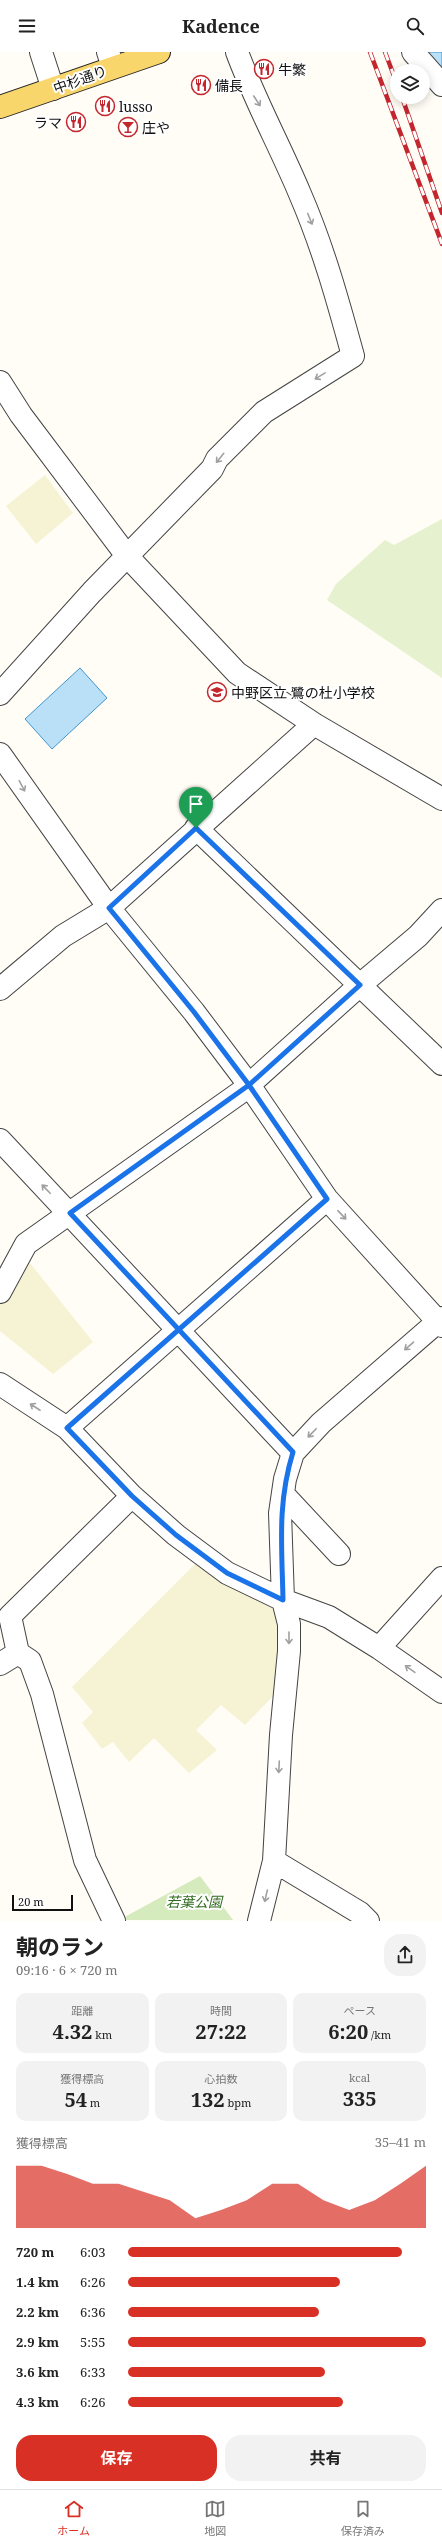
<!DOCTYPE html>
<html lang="ja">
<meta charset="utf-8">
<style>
:root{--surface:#fff;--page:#f2f2f2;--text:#222;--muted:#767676;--line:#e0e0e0;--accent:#d93025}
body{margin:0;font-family:"Noto Serif","Noto Sans JP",serif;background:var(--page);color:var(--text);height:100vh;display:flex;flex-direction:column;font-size:15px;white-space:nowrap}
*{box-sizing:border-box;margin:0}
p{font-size:13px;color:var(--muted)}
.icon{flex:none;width:22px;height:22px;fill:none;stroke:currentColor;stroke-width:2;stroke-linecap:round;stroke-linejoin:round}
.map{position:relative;height:1869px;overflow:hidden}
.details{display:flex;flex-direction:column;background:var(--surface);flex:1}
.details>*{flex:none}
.controls{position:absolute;left:390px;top:12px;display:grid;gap:8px}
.controls a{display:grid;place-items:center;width:40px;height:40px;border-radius:50%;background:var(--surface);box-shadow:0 2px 10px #0003;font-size:20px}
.scale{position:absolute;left:12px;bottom:10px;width:61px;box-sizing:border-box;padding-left:4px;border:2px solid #111;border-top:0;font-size:11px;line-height:14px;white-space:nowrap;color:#111;-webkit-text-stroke:3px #fff;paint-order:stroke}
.pin{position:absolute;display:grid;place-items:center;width:34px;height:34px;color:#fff;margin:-41px -17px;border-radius:50% 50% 50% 0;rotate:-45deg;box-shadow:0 0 4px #0007}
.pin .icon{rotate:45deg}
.round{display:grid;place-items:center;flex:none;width:42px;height:42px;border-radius:16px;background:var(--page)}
.overview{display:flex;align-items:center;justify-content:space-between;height:68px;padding:0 16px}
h1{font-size:22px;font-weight:700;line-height:30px}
.stats{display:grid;grid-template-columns:repeat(3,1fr);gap:6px;height:68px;padding:4px 16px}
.stats div{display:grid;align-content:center;border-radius:10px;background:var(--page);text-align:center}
.stats b{font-size:20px;font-weight:700}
.stats small{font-size:11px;font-weight:400}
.stats p{font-size:11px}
.chart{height:112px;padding:8px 16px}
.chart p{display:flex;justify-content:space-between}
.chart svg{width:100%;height:72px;margin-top:4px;fill:var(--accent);opacity:.7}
.action{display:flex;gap:8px;margin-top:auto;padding:8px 16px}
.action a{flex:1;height:46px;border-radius:16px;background:var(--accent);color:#fff;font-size:16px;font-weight:700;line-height:46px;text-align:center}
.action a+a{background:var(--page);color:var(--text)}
ul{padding:0 16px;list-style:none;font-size:13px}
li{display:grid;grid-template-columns:64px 48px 1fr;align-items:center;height:30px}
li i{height:10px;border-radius:5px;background:var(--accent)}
header{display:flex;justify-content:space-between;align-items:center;height:52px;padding:0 16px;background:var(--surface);font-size:18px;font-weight:700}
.menu{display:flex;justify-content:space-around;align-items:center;height:56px;border-top:1px solid var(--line);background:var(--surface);font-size:11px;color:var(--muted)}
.menu a{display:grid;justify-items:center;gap:2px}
.menu .on{color:var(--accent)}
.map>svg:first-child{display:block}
.farmland{fill:#f6f3d4}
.green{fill:#d5ebbd}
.pitch{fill:#e6f2cf}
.water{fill:#b9e0f7;stroke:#3f96cf}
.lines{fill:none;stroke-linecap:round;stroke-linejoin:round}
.minor-casing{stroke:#444;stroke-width:24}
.major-casing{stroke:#222;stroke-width:24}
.minor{stroke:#fff;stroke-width:22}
.major{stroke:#f9d66b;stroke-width:22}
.rail-casing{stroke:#c4262e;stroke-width:4.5}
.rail{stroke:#fff;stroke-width:3;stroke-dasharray:9;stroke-linecap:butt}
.oneway{stroke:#a0a0a0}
.route-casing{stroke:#fff;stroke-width:8}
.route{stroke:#1a73e8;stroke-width:5}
.labels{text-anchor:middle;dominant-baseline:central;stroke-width:4;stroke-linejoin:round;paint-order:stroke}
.poi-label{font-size:14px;fill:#111;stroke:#fff;text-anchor:start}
.street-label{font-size:14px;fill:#111;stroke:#fff}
.park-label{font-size:14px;font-style:italic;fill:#2f6b1f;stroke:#fff}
</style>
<header><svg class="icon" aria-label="menu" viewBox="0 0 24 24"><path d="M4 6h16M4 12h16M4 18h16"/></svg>Kadence<svg class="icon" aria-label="search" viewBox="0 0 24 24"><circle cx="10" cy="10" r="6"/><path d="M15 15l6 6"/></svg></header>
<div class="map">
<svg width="442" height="1869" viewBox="0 0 442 1869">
<rect width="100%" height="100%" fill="#fffdf5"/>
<path class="farmland" d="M45,423l28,38 -37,31 -30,-38z
M26,1206l67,84 -40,32 -53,-43v-30z
M197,1510l81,45 4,19 -6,67 -31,32 -24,-20 -25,25 21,20 -28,23 -35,-35 -25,24 -16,-20 -11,7 -20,-26 11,-11 -21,-25z"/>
<path class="green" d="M200,1824l33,44h-114z"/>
<path class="pitch" d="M442,467v159l-115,-78 9,-16 49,-44 9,5z"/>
<path class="water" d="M421,0h21v27z
M80,616l27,30 -55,51 -27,-30z"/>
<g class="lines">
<g class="minor-casing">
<path id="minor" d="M41,0l12,37
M108,0l5,15
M413,0l29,33
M0,330l21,33 106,141 110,117 77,51 128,75
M0,642l92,-102 120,-123 5,-10 47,-47 89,-56c-15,-55 -30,-109 -53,-162 -20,-48 -45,-93 -63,-142
M0,702l109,154 85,104 55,73 78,114 115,127
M196,776l246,236
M0,937l63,-53 46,-28 205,-184
M0,1088l293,313
M0,1240l26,-48 215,-152 119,-107 58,-49 24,-26
M0,1332l67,44 65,68 44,39 51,38 56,27 46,17 50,31 63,44
M67,1376l260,-229
M283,1442l56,60
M379,1596l63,-70
M0,1612l18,-11
M274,1809l86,52 8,8
M114,1869l-29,-61 -43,-166 -12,-33 -12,-8 -8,-37 122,-120
M259,1869l15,-60 7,-126 8,-84v-27l-6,-24 -3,-87 5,-34 8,-26 28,-30 121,-105"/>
</g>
<g class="major-casing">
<path id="major" d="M0,55l159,-55"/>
</g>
<use href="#minor" class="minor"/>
<use href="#major" class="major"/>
<g class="rail-casing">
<path id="rail" d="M370,0l72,192
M385,0l12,32
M402,45l40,116"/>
</g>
<use href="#rail" class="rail"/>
</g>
<defs><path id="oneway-shaft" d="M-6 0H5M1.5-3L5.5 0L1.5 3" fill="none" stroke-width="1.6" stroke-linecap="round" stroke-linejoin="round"/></defs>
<g class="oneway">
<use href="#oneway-shaft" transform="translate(257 49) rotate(57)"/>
<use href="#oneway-shaft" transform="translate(310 167) rotate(68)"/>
<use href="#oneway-shaft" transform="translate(320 324) rotate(149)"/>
<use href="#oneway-shaft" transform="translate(220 406) rotate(129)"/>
<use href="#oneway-shaft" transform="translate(22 734) rotate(62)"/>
<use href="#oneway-shaft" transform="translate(46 1137) rotate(-134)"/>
<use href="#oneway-shaft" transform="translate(342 1163) rotate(47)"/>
<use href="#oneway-shaft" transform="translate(409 1294) rotate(139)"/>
<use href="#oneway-shaft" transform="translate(35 1355) rotate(-147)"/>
<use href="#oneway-shaft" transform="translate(312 1381) rotate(134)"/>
<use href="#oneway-shaft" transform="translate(289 1586) rotate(90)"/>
<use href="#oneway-shaft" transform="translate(410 1617) rotate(-145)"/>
<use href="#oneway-shaft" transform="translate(279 1715) rotate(93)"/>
<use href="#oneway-shaft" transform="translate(266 1844) rotate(103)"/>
</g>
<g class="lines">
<g class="route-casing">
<path id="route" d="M196,776l-87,80 85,104 55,73 -179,128 223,239c-16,52 -11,95 -10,148l-56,-27 -51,-38 -44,-39 -65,-68 260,-229 -78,-114 111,-100 -164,-157"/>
</g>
<use href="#route" class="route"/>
</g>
<defs>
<g id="restaurant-ring" transform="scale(1)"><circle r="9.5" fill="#fff" stroke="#c4262e" stroke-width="1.5"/><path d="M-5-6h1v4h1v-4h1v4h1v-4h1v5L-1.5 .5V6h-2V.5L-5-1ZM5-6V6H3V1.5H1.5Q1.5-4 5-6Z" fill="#c4262e"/></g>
<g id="bar-ring" transform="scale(1)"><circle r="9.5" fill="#fff" stroke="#c4262e" stroke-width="1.5"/><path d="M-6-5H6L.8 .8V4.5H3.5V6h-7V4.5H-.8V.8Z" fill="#c4262e"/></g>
<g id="school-ring" transform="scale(1)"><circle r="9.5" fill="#fff" stroke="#c4262e" stroke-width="1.5"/><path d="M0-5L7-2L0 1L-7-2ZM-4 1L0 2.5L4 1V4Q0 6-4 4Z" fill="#c4262e"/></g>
</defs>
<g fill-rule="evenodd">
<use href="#restaurant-ring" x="264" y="17"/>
<use href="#restaurant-ring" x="201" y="33"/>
<use href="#restaurant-ring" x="105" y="54"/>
<use href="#restaurant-ring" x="76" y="70"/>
<use href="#bar-ring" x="128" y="75"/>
<use href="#school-ring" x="217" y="640"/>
</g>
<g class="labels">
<g class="poi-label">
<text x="278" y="17">牛繁</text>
<text x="215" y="33">備長</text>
<text x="119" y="54">lusso</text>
<text x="62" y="70" text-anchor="end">ラマ</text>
<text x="142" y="75">庄や</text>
<text x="231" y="640">中野区立 鷺の杜小学校</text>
</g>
<g class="street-label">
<text transform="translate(80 27) rotate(-20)">中杉通り</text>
</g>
<g class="park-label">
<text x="194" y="1849">若葉公園</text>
</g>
</g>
</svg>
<div class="controls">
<a><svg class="icon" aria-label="layers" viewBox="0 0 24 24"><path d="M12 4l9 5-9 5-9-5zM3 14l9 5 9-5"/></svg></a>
</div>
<div class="scale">20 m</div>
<div class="pin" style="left:196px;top:776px;background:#1e9e55"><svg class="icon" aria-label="arrive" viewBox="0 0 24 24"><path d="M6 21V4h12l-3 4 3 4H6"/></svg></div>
</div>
<section class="details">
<div class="overview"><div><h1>朝のラン</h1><p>09:16 · 6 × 720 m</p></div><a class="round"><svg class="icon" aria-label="share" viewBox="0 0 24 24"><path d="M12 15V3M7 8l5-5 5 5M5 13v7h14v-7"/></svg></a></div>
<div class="stats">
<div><p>距離</p><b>4.32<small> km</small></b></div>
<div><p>時間</p><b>27:22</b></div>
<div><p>ペース</p><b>6:20<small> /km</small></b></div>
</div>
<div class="stats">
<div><p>獲得標高</p><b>54<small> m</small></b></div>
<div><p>心拍数</p><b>132<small> bpm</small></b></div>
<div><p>kcal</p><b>335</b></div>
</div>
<div class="chart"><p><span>獲得標高</span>35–41 m</p>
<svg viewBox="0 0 160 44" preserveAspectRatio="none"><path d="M0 44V6L10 6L20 11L30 17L40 17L50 22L60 27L70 38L80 33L90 27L100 17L110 17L120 27L130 33L140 27L150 17L160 6V44z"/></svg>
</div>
<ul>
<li><b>720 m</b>6:03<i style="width:92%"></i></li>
<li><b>1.4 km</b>6:26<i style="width:71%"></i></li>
<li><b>2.2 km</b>6:36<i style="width:64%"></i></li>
<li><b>2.9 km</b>5:55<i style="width:100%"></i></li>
<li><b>3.6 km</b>6:33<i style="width:66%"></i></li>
<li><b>4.3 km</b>6:26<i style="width:72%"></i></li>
</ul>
<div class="action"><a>保存</a><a>共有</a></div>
</section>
<nav class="menu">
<a class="on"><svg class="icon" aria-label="home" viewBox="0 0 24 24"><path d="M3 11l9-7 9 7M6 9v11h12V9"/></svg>ホーム</a>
<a><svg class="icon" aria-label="map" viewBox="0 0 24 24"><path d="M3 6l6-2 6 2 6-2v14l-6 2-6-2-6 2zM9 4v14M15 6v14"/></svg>地図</a>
<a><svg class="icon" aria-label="saved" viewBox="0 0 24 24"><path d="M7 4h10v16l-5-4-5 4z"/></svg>保存済み</a>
</nav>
